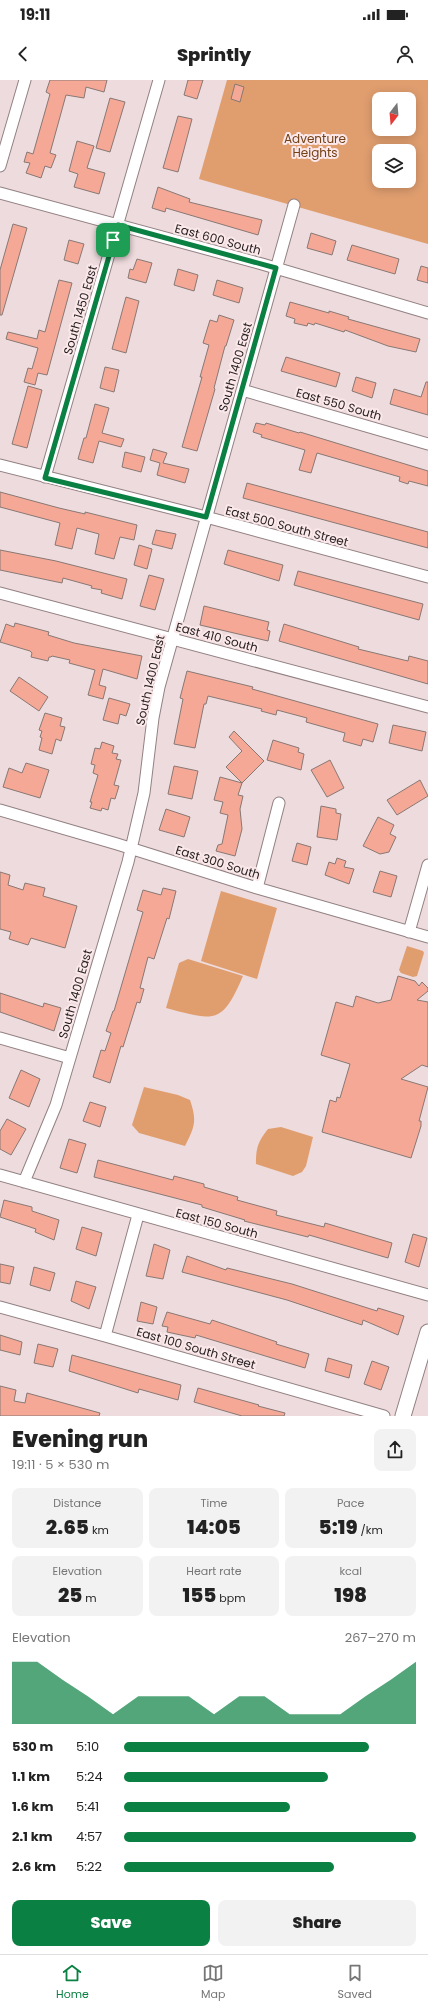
<!DOCTYPE html>
<meta charset="utf-8">
<style>
:root{--surface:#fff;--page:#f2f2f2;--text:#222;--muted:#767676;--line:#e0e0e0;--accent:#0b8043}
body{margin:0;font-family:Poppins,sans-serif;background:var(--page);color:var(--text);height:100vh;display:flex;flex-direction:column;font-size:15px;white-space:nowrap}
*{box-sizing:border-box;margin:0}
p{font-size:13px;color:var(--muted)}
.icon{flex:none;width:22px;height:22px;fill:none;stroke:currentColor;stroke-width:2;stroke-linecap:round;stroke-linejoin:round}
.map{position:relative;height:1336px;overflow:hidden}
.panel{display:flex;flex-direction:column;background:var(--surface);flex:1}
.panel>*{flex:none}
.needle{width:26px;rotate:196deg}
.fabs{position:absolute;left:372px;top:12px;display:grid;gap:8px}
.fabs a{display:grid;place-items:center;width:44px;height:44px;border-radius:8px;background:var(--surface);box-shadow:0 2px 10px #0003;font-size:20px}
.pin{position:absolute;display:grid;place-items:center;width:34px;height:34px;color:#fff;margin:-17px;border-radius:8px;box-shadow:0 2px 6px #0006}
.round{display:grid;place-items:center;flex:none;width:42px;height:42px;border-radius:8px;background:var(--page)}
.head{display:flex;align-items:center;justify-content:space-between;height:68px;padding:0 12px}
h1{font-size:22px;font-weight:800;line-height:30px}
.figures{display:grid;grid-template-columns:repeat(3,1fr);gap:6px;height:68px;padding:4px 12px}
.figures div{display:grid;align-content:center;border-radius:8px;background:var(--page);text-align:center}
.figures b{font-size:20px;font-weight:800}
.figures small{font-size:11px;font-weight:400}
.figures p{font-size:11px}
.chart{height:112px;padding:8px 12px}
.chart p{display:flex;justify-content:space-between}
.chart svg{width:100%;height:72px;margin-top:4px;fill:var(--accent);opacity:.7}
.cta{display:flex;gap:8px;margin-top:auto;padding:8px 12px}
.cta a{flex:1;height:46px;border-radius:8px;background:var(--accent);color:#fff;font-size:16px;font-weight:800;line-height:46px;text-align:center}
.cta a+a{background:var(--page);color:var(--text)}
ul{padding:0 12px;list-style:none;font-size:13px}
li{display:grid;grid-template-columns:64px 48px 1fr;align-items:center;height:30px}
li i{height:10px;border-radius:5px;background:var(--accent)}
.status{display:flex;justify-content:space-between;align-items:center;height:28px;padding:0 20px;background:var(--surface);direction:ltr}
.status svg{height:11px;fill:currentColor}
header{display:flex;justify-content:space-between;align-items:center;height:52px;padding:0 12px;background:var(--surface);font-size:18px;font-weight:800}
.menu{display:flex;justify-content:space-around;align-items:center;height:56px;border-top:1px solid var(--line);background:var(--surface);font-size:11px;color:var(--muted)}
.menu a{display:grid;justify-items:center;gap:2px}
.menu .active{color:var(--accent)}
.map>svg:first-child{display:block}
.green{fill:#e09e6f;fill-rule:evenodd}
.building{fill:#f6a897;stroke:#887874}
.lines{fill:none;stroke-linecap:round;stroke-linejoin:round}
.street-casing{stroke:#928183;stroke-width:13}
.secondary-casing{stroke:#928183;stroke-width:17}
.street{stroke:#fff;stroke-width:11}
.secondary{stroke:#fff;stroke-width:15}
.route-casing{stroke:#fff;stroke-width:8}
.route{stroke:#0b8043;stroke-width:5}
.labels{text-anchor:middle;dominant-baseline:central;stroke-width:4;stroke-linejoin:round;paint-order:stroke}
.park-label{font-size:12px;fill:#744016;stroke:#fbe8ea}
.street-label{font-size:12px;fill:#282122;stroke:#fbe8ea}
</style>
<div class="status"><b>19:11</b><svg viewBox="0 0 49 12"><path d="M0 12V9h3v3zM5 12V6h3v6zM10 12V3h3v9zM15 12V0h3v12zM26 1h20v11H26zM47 4h2v5h-2z"/></svg></div>
<header><svg class="icon" aria-label="back" viewBox="0 0 24 24"><path d="M15 5l-7 7 7 7"/></svg>Sprintly<svg class="icon" aria-label="person" viewBox="0 0 24 24"><circle cx="12" cy="8" r="4"/><path d="M4 21q1-7 8-7t8 7"/></svg></header>
<div class="map">
<svg width="428" height="1336" viewBox="0 0 428 1336">
<rect width="100%" height="100%" fill="#eedbdd"/>
<path class="green" d="M227,0h201v164l-229,-65zM379,19h30v30h-30zM379,71h30v30h-30z
M221,811l56,17 -20,71 -56,-18z
M407,866l16,5 1,2 -7,23 -4,1 -12,-4 -2,-3z
M188,879l55,17c-21,49 -28,45 -77,32l13,-45z
M144,1007l34,8 12,5c7,21 5,26 -5,46l-46,-13 -7,-8z
M281,1047l32,10 -7,29 -4,6 -9,4 -37,-12c0,-17 2,-22 12,-35z"/>
<path class="building" d="M50,0h57l-3,12 -18,-5 -2,11 -18,-3 -16,58 6,2 -5,13 -6,-2 -4,12 -15,-5 4,-10 -6,-1 3,-10 6,2 17,-60 -4,-2z
M188,0h15l-6,19 -13,-4z
M235,4l9,3 -4,15 -9,-3z
M110,18l15,4 -15,50 -14,-4z
M178,36l14,3 -14,53 -15,-4z
M77,61l17,5 -7,22 18,5 -6,21 -25,-7 4,-13 -9,-3z
M158,107l32,12 -1,3 73,18 -4,15 -92,-27 -1,4 -13,-4z
M13,144l14,4 -25,87h-2v-45z
M311,153l25,8 -4,14 -25,-7z
M69,160l15,4 -6,20 -14,-4z
M352,165l47,14 -4,15 -48,-14z
M137,179l15,4 -6,20 -18,-5 2,-9 3,1z
M421,186l7,2v15l-11,-3z
M178,189l20,6 -4,16 -20,-6z
M59,200l13,3 -25,92 -9,-2 -3,12 -11,-3 4,-14 4,1 6,-21 -32,-9 2,-7 29,7 2,-9 6,2z
M217,200l26,8 -4,15 -26,-8z
M126,217l13,4 -13,52 -14,-4z
M290,222l39,11v-2l20,6 -1,2 72,20 -4,13 -28,-6 -43,-16 -1,2 -29,-9 -1,2 -6,-2 -1,3 -13,-3 1,-4 -9,-3z
M219,235l15,5 -8,26h-1l-11,42 1,1 -18,62 -15,-4 20,-70h-2l9,-32 -6,-2 7,-23 7,2z
M286,277l54,16 -4,14 -55,-16z
M105,287l14,3 -5,22 -14,-4z
M356,297l20,6 -4,15 -20,-7z
M426,302h2v33l-38,-11 4,-15 27,8z
M28,306l14,4 -15,58 -15,-4z
M95,324l14,4 -7,25 22,6 -3,8 -22,-6 -6,22 -15,-4 6,-21h2z
M256,343l9,2 1,-2 33,10 1,-1 128,39v15l-19,-5 -1,3 -9,-3 1,-4 -83,-24 -6,20 -12,-3 6,-20 -44,-13 1,-2 -9,-3z
M153,369l14,4 -4,10 26,6 -4,14 -28,-8 3,-12 -10,-3z
M125,372l20,5 -4,15 -19,-5z
M247,403l181,49v16l-185,-50z
M0,412l59,16 26,6v-2l52,13 -3,15 -14,-3 -6,22 -19,-5 4,-20 -22,-6 -5,21 -17,-4 5,-22 -60,-16z
M156,450l20,4 -4,15 -20,-5z
M139,465l13,4 -5,20 -13,-4z
M0,470l56,11 71,18 -5,20 -21,-6 1,-3 -11,-2 1,-2 -29,-8 -1,5 -62,-13z
M228,470l55,15 -4,16 -55,-17z
M298,491l125,33 -4,16 -125,-35z
M149,495l15,4 -9,31 -15,-4z
M204,526l65,16 -2,8 3,1 -2,10 -68,-16z
M15,543l34,9 -1,3 26,8 68,13 -5,23 -34,-10 -4,16 7,2 -3,12 -15,-4 7,-25 -26,-7 1,-3 -18,-4 -1,1h-2l-1,4 -17,-4 1,-4 -2,-2 -30,-9 6,-18 8,3z
M284,544l75,23 -1,2 50,12 1,-5 19,5v23l-149,-43z
M187,591l66,16 -1,2 126,35 -5,18 -10,-3 -2,7 -18,-5 2,-8 -39,-11 1,-4 -30,-8 -1,5 -15,-4 1,-2 -54,-13 -2,8h-2l-9,44 -21,-4 9,-45 -3,-1z
M19,597l29,20 -9,14 -29,-20z
M109,618l21,6 -4,12 -6,-2 -2,10 -15,-4z
M45,633l17,5 -2,8 5,1 -4,14 -5,-2 -4,15 -13,-4 3,-12 -2,-1 2,-6 -3,-1z
M393,645l33,7 -4,19 -33,-8z
M234,651l30,30 -22,22 -16,-16 16,-16 -13,-14z
M273,660l26,8 -1,4 6,2 -3,16 -34,-10z
M102,662l12,4 -2,7 6,1 -2,5 5,1 -7,25 5,1 -4,13 -4,-1 -3,12 -6,-2 -1,3 -11,-3 2,-6h-2l8,-27 -5,-2 2,-8 -4,-1 4,-16 5,1z
M330,680l14,28 -17,9 -16,-27z
M26,683l23,7 -9,28 -37,-11 6,-19 13,5z
M174,686l24,5 -6,28 -24,-5z
M220,697l22,6 -4,12 5,1 -3,13 2,20 -7,27 -19,-5 2,-6 4,-1 6,-29 -8,-2 3,-11 -9,-2z
M420,700l8,16 -31,19 -10,-15z
M321,726l15,3v4l5,1 -4,26 -20,-3z
M166,729l24,8 -6,20 -25,-7z
M378,737l16,8 -4,9 6,3 -7,15 -9,2 -17,-8z
M297,763l14,4 -4,18 -15,-4z
M337,778l9,3 -2,6 10,2 -5,15 -24,-9 4,-13 6,2z
M380,791l17,5 -6,21 -18,-5z
M0,792l10,3 -2,10 15,5 2,-7 20,5 -2,8 34,10 -12,42 -34,-10 -3,7 -19,-6 2,-7 -11,-3z
M163,808l13,3 -7,28 -2,-1 -13,41 -6,-2 -8,31 4,1 -4,14 -3,-1 -14,45 -2,-1 -11,37 -17,-6 8,-27 4,1 6,-18 -5,-2 7,-20h1l29,-99 -6,-2 6,-20 18,5z
M398,896l17,5 4,5 3,-4 6,6v3l-11,9 11,2v65l-6,-2 -21,14 27,8 -9,34h2v5l-10,32 -89,-26 8,-32 6,2 1,-5 3,1 10,-34 -29,-9 15,-53 17,5 3,-11 22,7 13,-3z
M0,913l43,14 1,-4 17,5 -7,23 -54,-19z
M21,990l19,9 -11,28 -20,-9z
M90,1022l16,5 -6,20 -17,-6z
M7,1039l19,10 -15,26 -11,-6v-18z
M69,1059l17,5 -9,29 -17,-5z
M98,1080l75,20 1,-4 30,8v3l34,10 -1,3 40,11 -1,4 48,12 1,-4 67,20 -4,15 -79,-23 -1,2 -64,-16 1,-1 -43,-13v-2l-108,-28z
M4,1120l28,7v4l27,9 -5,20 -19,-8 1,-3 -36,-12z
M82,1147l20,6 -6,23 -20,-7z
M413,1154l14,4 -8,29 -14,-5z
M154,1164l16,6 -7,29 -17,-3z
M187,1176l39,14 1,-2 65,16 85,27 1,-3 26,8 -6,19 -35,-15 -1,5 -75,-25 -105,-28z
M0,1184l14,3 -4,17 -10,-2z
M34,1187l21,6 -5,18 -20,-6z
M76,1201l20,6 -7,22 -18,-8z
M141,1222l16,5 -4,17 -16,-3z
M167,1232l43,12 2,-4 65,22 -1,2 33,10 -4,14 -109,-33 -1,3 -28,-6 1,-5 -6,-1z
M0,1255l22,7 -2,13 -20,-5z
M38,1264l20,5 -5,18 -19,-4z
M72,1275l109,30 -3,15 -39,-11 -1,4 -69,-22z
M328,1278l24,7 -3,13 -24,-7z
M372,1281l17,6 -8,23 -17,-6z
M0,1306l16,4 -2,11 11,2 2,-10 73,20 -1,3h-99z
M198,1308l61,17 -1,1 27,7 -1,3h-42l-48,-14z"/>
<g class="lines">
<g class="street-casing">
<path id="street" d="M0,86l25,-86
M0,113l262,71 166,49
M242,310l186,54
M0,385l206,52 222,60
M45,397l114,-397
M0,513l428,114
M0,730l117,34 140,44 171,49
M257,808l22,-85
M409,852l19,-67
M0,958l70,20
M0,1095l428,120
M24,1102l32,-77 72,-243 16,-69 9,-75 6,-31 135,-482
M0,1227l105,29 279,80
M105,1256l33,-121"/>
</g>
<g class="secondary-casing">
<path id="secondary" d="M403,1336l25,-84"/>
</g>
<use href="#street" class="street"/>
<use href="#secondary" class="secondary"/>
</g>
<g class="lines">
<g class="route-casing">
<path id="route" d="M118,145l158,43 -70,249 -161,-39z"/>
</g>
<use href="#route" class="route"/>
</g>
<g class="labels">
<g class="park-label">
<text x="315" y="58">Adventure<tspan x="315" dy="14">Heights</tspan></text>
</g>
<g class="street-label">
<text transform="translate(218 159) rotate(15)">East 600 South</text>
<text transform="translate(80 230) rotate(-74)">South 1450 East</text>
<text transform="translate(235 287) rotate(-74)">South 1400 East</text>
<text transform="translate(339 324) rotate(16)">East 550 South</text>
<text transform="translate(287 446) rotate(15)">East 500 South Street</text>
<text transform="translate(217 557) rotate(15)">East 410 South</text>
<text transform="translate(150 600) rotate(-77)">South 1400 East</text>
<text transform="translate(218 782) rotate(17)">East 300 South</text>
<text transform="translate(75 914) rotate(-74)">South 1400 East</text>
<text transform="translate(217 1143) rotate(15)">East 150 South</text>
<text transform="translate(196 1268) rotate(16)">East 100 South Street</text>
</g>
</g>
</svg>
<div class="fabs">
<a><svg class="needle" viewBox="-14 -14 28 28"><path d="M0-13l5 13h-10z" fill="#e53935"/><path d="M0 13l5-13h-10z" fill="#767676"/></svg></a>
<a><svg class="icon" aria-label="layers" viewBox="0 0 24 24"><path d="M12 4l9 5-9 5-9-5zM3 14l9 5 9-5"/></svg></a>
</div>
<div class="pin" style="left:113px;top:160px;background:#1e9e55"><svg class="icon" aria-label="arrive" viewBox="0 0 24 24"><path d="M6 21V4h12l-3 4 3 4H6"/></svg></div>
</div>
<section class="panel">
<div class="head"><div><h1>Evening run</h1><p>19:11 · 5 × 530 m</p></div><a class="round"><svg class="icon" aria-label="share" viewBox="0 0 24 24"><path d="M12 15V3M7 8l5-5 5 5M5 13v7h14v-7"/></svg></a></div>
<div class="figures">
<div><p>Distance</p><b>2.65<small> km</small></b></div>
<div><p>Time</p><b>14:05</b></div>
<div><p>Pace</p><b>5:19<small> /km</small></b></div>
</div>
<div class="figures">
<div><p>Elevation</p><b>25<small> m</small></b></div>
<div><p>Heart rate</p><b>155<small> bpm</small></b></div>
<div><p>kcal</p><b>198</b></div>
</div>
<div class="chart"><p><span>Elevation</span>267–270 m</p>
<svg viewBox="0 0 160 44" preserveAspectRatio="none"><path d="M0 44V6L10 6L20 17L30 27L40 38L50 27L60 27L70 27L80 38L90 27L100 27L110 38L120 38L130 38L140 27L150 17L160 6V44z"/></svg>
</div>
<ul>
<li><b>530 m</b>5:10<i style="width:84%"></i></li>
<li><b>1.1 km</b>5:24<i style="width:70%"></i></li>
<li><b>1.6 km</b>5:41<i style="width:57%"></i></li>
<li><b>2.1 km</b>4:57<i style="width:100%"></i></li>
<li><b>2.6 km</b>5:22<i style="width:72%"></i></li>
</ul>
<div class="cta"><a>Save</a><a>Share</a></div>
</section>
<nav class="menu">
<a class="active"><svg class="icon" aria-label="home" viewBox="0 0 24 24"><path d="M3 11l9-7 9 7M6 9v11h12V9"/></svg>Home</a>
<a><svg class="icon" aria-label="map" viewBox="0 0 24 24"><path d="M3 6l6-2 6 2 6-2v14l-6 2-6-2-6 2zM9 4v14M15 6v14"/></svg>Map</a>
<a><svg class="icon" aria-label="saved" viewBox="0 0 24 24"><path d="M7 4h10v16l-5-4-5 4z"/></svg>Saved</a>
</nav>
